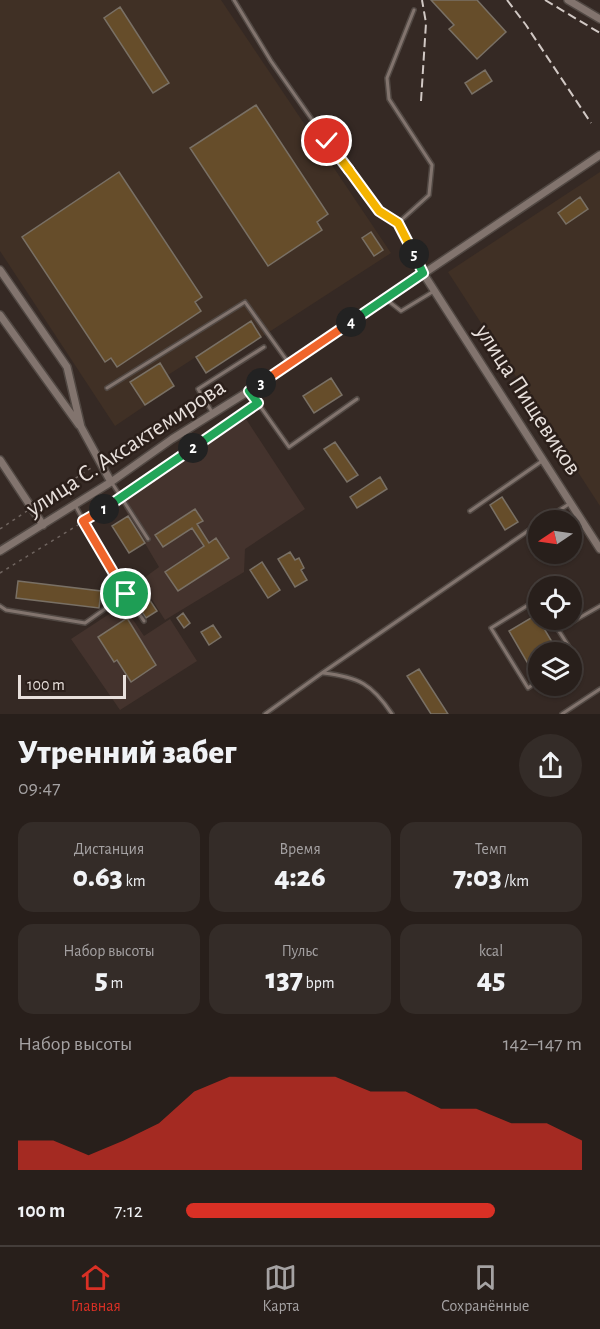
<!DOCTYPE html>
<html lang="ru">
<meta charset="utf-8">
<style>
:root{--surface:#281f1b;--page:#342c28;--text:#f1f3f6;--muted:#a5a2a3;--line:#443d3a;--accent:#d93025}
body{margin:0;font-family:"Alegreya Sans",sans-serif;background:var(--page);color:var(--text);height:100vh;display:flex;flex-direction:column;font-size:22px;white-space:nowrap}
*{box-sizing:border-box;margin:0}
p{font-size:20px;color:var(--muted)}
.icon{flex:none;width:33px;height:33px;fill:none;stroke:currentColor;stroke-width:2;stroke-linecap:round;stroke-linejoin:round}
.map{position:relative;height:714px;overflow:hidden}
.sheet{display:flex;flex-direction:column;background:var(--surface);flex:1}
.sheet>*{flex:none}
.needle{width:39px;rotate:257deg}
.buttons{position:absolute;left:528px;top:510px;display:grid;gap:12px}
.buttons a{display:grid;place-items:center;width:54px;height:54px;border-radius:50%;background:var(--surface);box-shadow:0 2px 4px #0004,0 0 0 2px var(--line);font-size:30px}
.scale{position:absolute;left:18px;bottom:15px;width:108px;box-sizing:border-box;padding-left:6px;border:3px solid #e8e0dc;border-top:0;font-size:16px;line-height:21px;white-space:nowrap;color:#e8e0dc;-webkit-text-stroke:4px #2b1f1a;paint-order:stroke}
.pin{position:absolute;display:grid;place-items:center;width:51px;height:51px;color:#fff;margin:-26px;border:3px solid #fff;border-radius:50%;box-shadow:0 2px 6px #0007}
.km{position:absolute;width:30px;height:30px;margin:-15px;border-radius:50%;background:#222;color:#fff;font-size:16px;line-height:30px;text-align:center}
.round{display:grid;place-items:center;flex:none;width:63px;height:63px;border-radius:32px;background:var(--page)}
.headline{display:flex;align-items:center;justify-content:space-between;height:102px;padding:0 18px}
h1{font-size:33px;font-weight:800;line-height:45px}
.figures{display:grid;grid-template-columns:repeat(3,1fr);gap:9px;height:102px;padding:6px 18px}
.figures div{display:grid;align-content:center;border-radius:15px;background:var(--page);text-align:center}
.figures b{font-size:30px;font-weight:800}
.figures small{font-size:16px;font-weight:400}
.figures p{font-size:16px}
.chart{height:168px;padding:12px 18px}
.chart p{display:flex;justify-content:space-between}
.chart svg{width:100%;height:108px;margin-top:6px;fill:var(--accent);opacity:.7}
ul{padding:0 18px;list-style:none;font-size:20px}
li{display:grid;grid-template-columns:96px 72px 1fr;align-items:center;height:45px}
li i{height:15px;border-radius:8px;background:var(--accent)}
.dock{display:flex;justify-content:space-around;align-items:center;height:84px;border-top:2px solid var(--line);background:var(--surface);font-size:16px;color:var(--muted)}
.dock a{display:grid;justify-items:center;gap:3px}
.dock .selected{color:var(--accent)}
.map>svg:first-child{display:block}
.industrial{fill:#403025}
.education{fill:#44332d}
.building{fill:#664d2a;stroke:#797065;stroke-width:1.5}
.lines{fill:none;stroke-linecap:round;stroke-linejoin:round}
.service-casing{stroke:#514843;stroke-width:6}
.minor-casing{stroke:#514843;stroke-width:10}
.path{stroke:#6f645f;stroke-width:1.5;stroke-dasharray:3 4.5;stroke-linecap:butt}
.service{stroke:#82746e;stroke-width:3}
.minor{stroke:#82746e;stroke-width:7}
.rail{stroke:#d1c8c4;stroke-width:2;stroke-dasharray:9 4.5;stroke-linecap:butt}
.split-1-casing{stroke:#fff;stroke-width:12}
.split-2-casing{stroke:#fff;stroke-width:12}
.split-3-casing{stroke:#fff;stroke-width:12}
.split-4-casing{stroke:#fff;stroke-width:12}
.split-5-casing{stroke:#fff;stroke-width:12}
.split-6-casing{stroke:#fff;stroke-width:12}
.split-7-casing{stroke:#fff;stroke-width:12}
.split-1{stroke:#f0652b;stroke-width:8}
.split-2{stroke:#22a559;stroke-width:8}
.split-3{stroke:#22a559;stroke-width:8}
.split-4{stroke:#f0652b;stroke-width:8}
.split-5{stroke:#22a559;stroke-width:8}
.split-6{stroke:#f5b400;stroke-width:8}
.split-7{stroke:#f5b400;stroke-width:8}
.labels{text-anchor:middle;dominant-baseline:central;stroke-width:5;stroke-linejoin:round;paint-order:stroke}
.street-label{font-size:24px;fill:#e8e0dc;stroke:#2b1f1a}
</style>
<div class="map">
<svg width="600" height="714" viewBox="0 0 600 714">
<rect width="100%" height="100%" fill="#352924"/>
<path class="industrial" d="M0,0h221l170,253 -185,120 -10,-16 -28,18 6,11 -59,40 -115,-175z
M600,172v334l-152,-234z"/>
<path class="education" d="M246,419l59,90 -60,40 -1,23 -79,48 -25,-39 19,-14 -35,-59 3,-9z
M123,605l21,31 26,-17 27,42 -77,49 -49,-71z"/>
<path class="building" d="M431,0h46l29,32 -29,27 -28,-30 5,-4z
M120,7l49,76 -16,10 -49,-75z
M485,70l7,11 -20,13 -7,-11z
M256,105l72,109 -11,8 5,8 -54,36 -78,-118z
M119,172l83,125 -7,5 6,9 -84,56 -6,-9 -6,4 -83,-125z
M580,197l8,12 -22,15 -8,-11z
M371,232l12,18 -9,6 -12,-18z
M251,321l10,16 -55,36 -10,-16z
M160,363l14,23 -29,19 -15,-23z
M331,378l11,17 -28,18 -11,-17z
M335,442l23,33 -11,7 -23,-33z
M380,477l7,12 -30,19 -7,-11z
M502,497l16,25 -13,8 -15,-25z
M195,509l8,12 -6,3 12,19 7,-5 13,20 -51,33 -13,-19 39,-26 -12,-18 -29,19 -8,-12z
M128,516l17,27 -16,10 -17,-27z
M290,552l5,8 4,-2 5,10 -3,2 6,10 -12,7 -17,-28z
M262,562l18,28 -12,8 -18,-28z
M129,569l28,42 -11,7 -28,-42z
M18,581l83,10 -2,17 -83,-10z
M183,613l7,10 -6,5 -7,-10z
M536,615l22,37h-20v13l-7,4 -22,-38z
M127,618l29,47 -25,17 -14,-22 -3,2 -16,-25z
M213,625l8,12 -12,8 -8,-13z
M419,669l29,45h-17l-24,-38z"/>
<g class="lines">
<g class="service-casing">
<path id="service" d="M234,0l37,61 56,80 52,70 19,12 25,50
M398,223l31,-28 3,-30 -43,-66 -2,-21 27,-68
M387,300l14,11 33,-20
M107,388l138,-86 43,60
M250,392l39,55 68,-48
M212,412l-14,-23 66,-42
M112,483l36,56
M75,505l38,70 31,46
M470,511l72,-50
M544,520l25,-16
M538,599l-47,29 37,60 10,-7
M0,606l6,4 79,13 41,-29
M552,620l24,38 -4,2
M558,630l42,-24
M323,673c36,4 49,11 69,41
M265,714l57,-41 216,-149
M562,714l38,-25"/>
</g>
<g class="minor-casing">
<path id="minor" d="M568,0l32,19
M0,270l67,97 14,60 30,55
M423,273l177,276
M0,315l79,110
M0,460l43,65
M0,551l111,-69 61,-43 77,-48 351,-236"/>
</g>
<path class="path" d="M106,459l21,-14
M125,495l130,-90
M38,503l56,-37
M87,519l29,-18
M0,529l27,-18
M0,573l78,-48"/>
<use href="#service" class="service"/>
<use href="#minor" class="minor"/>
<path class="rail" d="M507,0l19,25 65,98
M545,0l55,33
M421,101l5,-78 -4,-23"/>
</g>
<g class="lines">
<g class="split-1-casing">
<path id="split-1" d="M104,509l-21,12 43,73"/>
</g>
<g class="split-2-casing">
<path id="split-2" d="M104,509l89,-61"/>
</g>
<g class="split-3-casing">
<path id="split-3" d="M193,448l65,-45 -9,-12 12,-8"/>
</g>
<g class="split-4-casing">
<path id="split-4" d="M261,383l90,-61"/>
</g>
<g class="split-5-casing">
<path id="split-5" d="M351,322l72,-49 -9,-19"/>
</g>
<g class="split-6-casing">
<path id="split-6" d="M349,170l30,41 19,12 16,31"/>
</g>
<g class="split-7-casing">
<path id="split-7" d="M327,141l22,29"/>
</g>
<use href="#split-1" class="split-1"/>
<use href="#split-2" class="split-2"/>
<use href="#split-3" class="split-3"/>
<use href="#split-4" class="split-4"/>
<use href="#split-5" class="split-5"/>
<use href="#split-6" class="split-6"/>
<use href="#split-7" class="split-7"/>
</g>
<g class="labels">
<g class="street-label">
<text transform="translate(528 400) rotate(57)">улица Пищевиков</text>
<text transform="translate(126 448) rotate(-33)">улица С. Аксактемирова</text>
</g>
</g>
</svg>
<div class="buttons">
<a><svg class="needle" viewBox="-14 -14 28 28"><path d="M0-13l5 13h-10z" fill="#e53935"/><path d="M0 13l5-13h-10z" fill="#a5a2a3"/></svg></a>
<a><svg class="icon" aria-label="locate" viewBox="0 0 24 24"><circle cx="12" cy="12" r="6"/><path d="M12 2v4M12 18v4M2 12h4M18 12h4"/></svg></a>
<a><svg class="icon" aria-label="layers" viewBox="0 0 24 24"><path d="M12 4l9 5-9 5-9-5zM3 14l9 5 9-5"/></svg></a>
</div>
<div class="scale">100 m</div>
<div class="pin" style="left:126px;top:594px;background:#1e9e55"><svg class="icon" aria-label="arrive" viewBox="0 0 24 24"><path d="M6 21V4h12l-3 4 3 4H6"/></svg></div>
<div class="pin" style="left:327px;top:141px;background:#d93025"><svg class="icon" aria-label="check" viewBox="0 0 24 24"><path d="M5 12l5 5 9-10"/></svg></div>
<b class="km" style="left:104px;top:509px">1</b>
<b class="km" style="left:193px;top:448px">2</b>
<b class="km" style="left:261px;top:383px">3</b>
<b class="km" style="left:351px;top:322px">4</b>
<b class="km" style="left:414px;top:254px">5</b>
</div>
<section class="sheet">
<div class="headline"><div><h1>Утренний забег</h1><p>09:47</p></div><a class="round"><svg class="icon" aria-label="share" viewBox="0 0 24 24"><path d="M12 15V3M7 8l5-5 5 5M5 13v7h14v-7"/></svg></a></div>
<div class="figures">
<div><p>Дистанция</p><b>0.63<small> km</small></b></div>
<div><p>Время</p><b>4:26</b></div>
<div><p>Темп</p><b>7:03<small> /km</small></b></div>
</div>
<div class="figures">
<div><p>Набор высоты</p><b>5<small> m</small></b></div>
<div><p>Пульс</p><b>137<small> bpm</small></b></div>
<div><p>kcal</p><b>45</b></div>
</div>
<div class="chart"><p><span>Набор высоты</span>142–147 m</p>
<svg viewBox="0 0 160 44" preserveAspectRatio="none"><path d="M0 44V32L10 32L20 38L30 32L40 25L50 12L60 6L70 6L80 6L90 6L100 12L110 12L120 19L130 19L140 25L150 25L160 32V44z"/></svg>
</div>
<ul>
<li><b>100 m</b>7:12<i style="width:78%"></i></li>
</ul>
</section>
<nav class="dock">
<a class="selected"><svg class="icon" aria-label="home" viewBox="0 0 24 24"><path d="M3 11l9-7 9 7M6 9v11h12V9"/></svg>Главная</a>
<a><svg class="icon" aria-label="map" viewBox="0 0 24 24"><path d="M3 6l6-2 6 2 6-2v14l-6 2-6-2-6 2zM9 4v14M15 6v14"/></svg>Карта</a>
<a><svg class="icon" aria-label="saved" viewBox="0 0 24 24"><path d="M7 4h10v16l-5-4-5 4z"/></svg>Сохранённые</a>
</nav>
